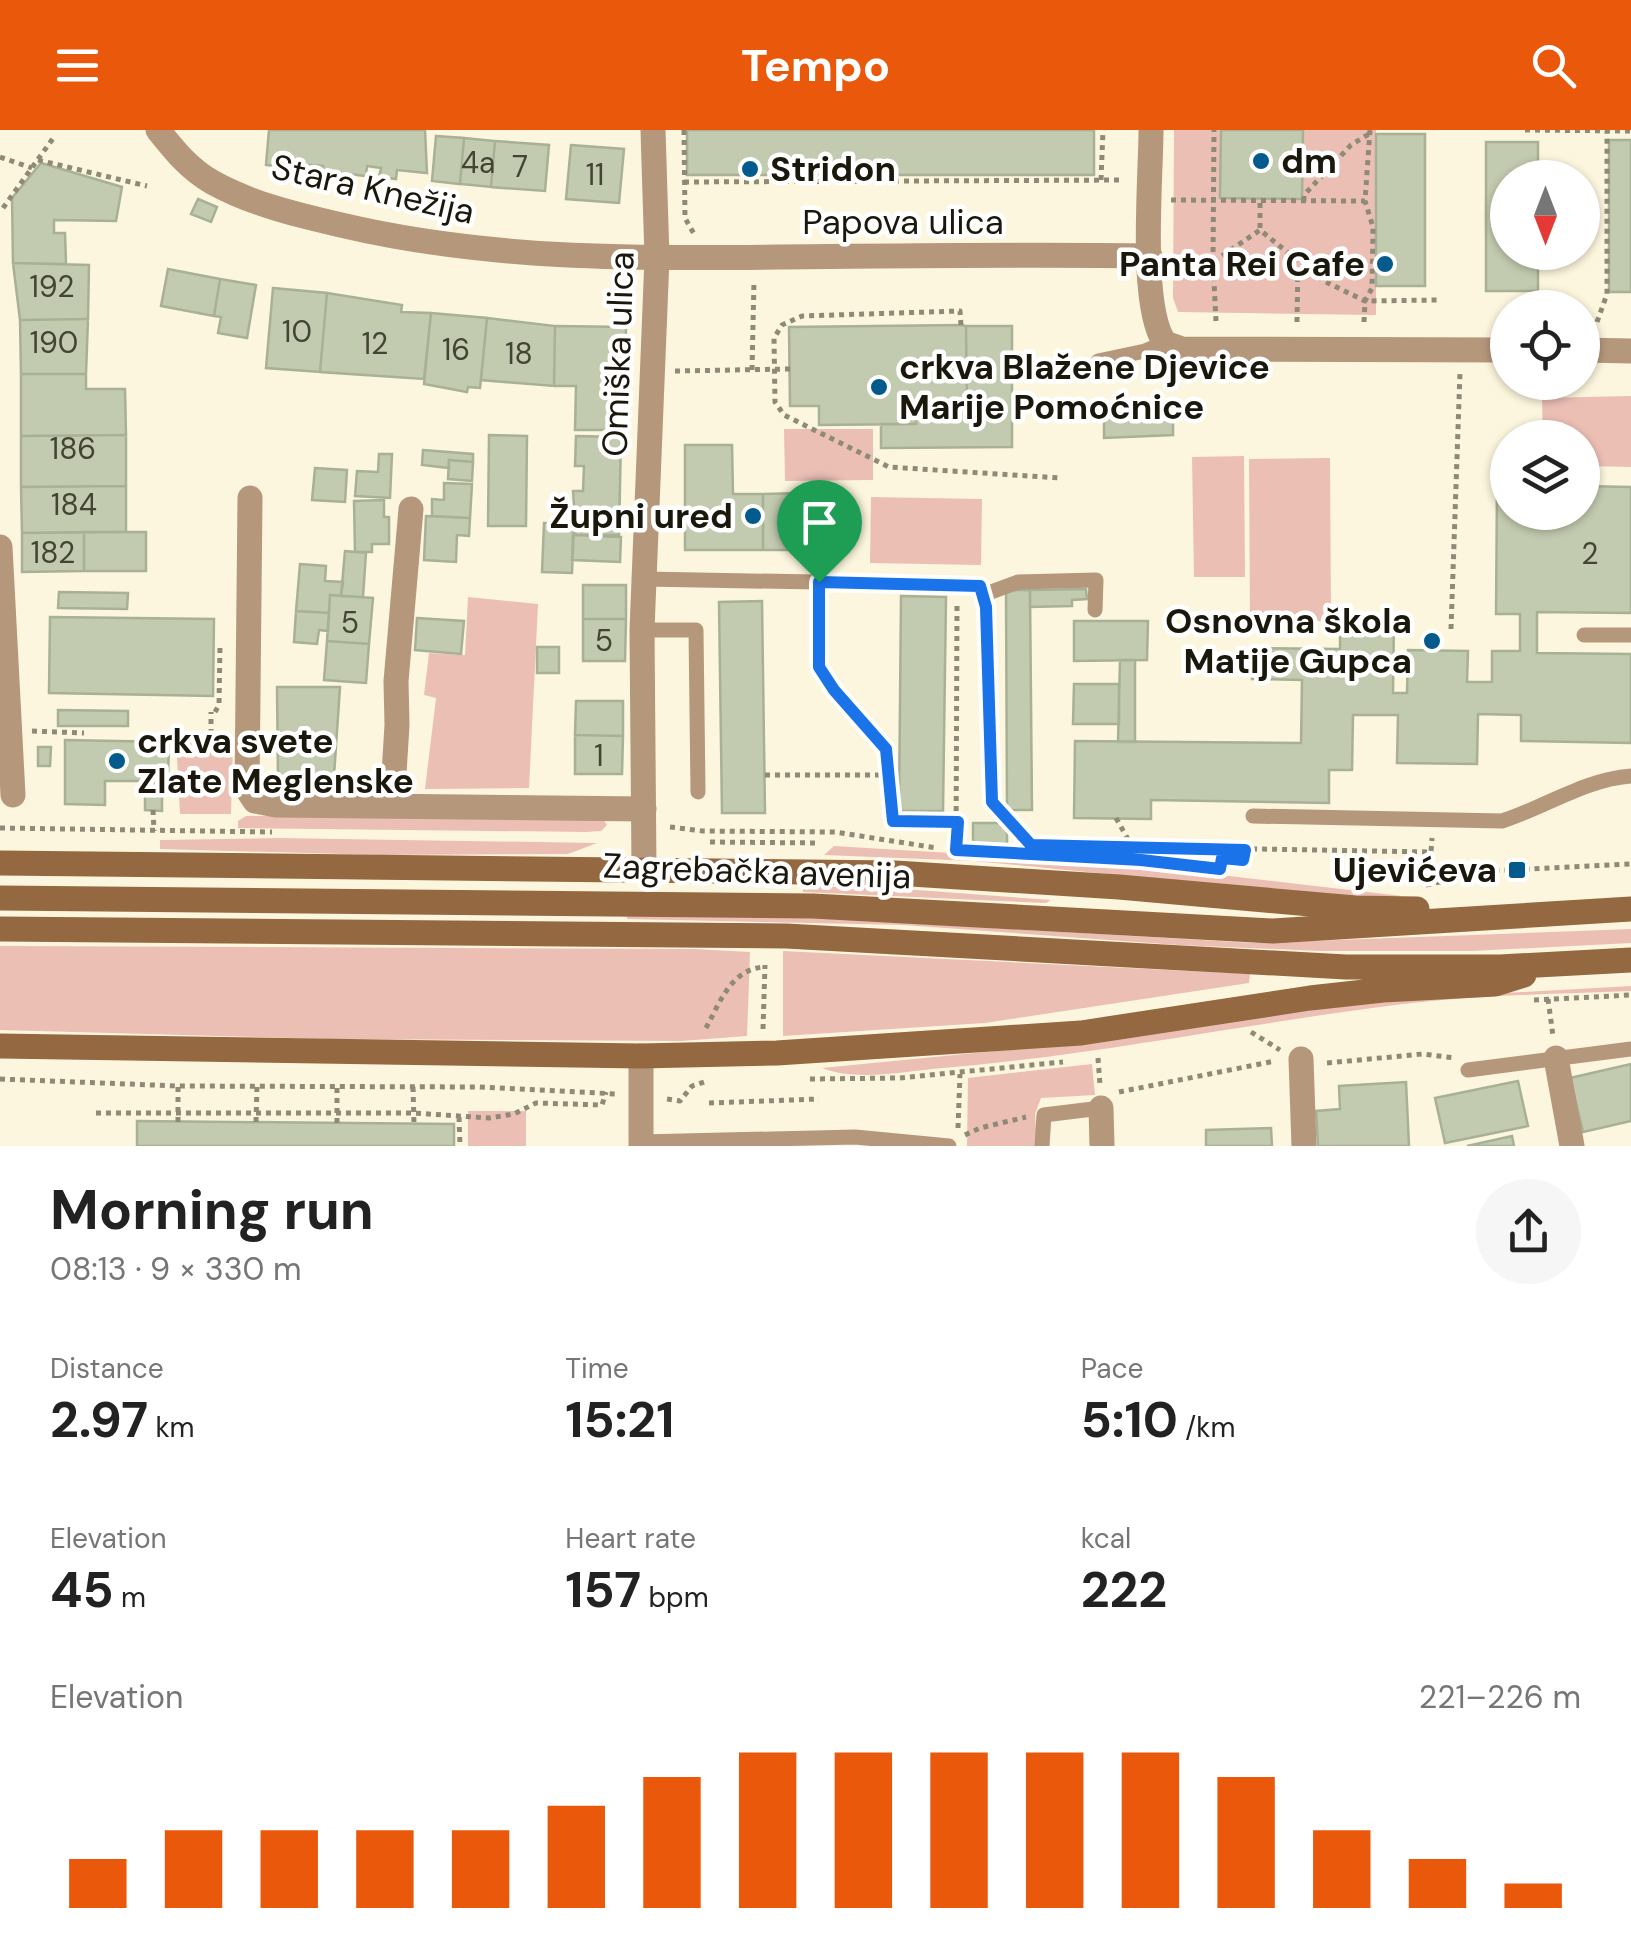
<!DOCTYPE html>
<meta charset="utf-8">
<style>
:root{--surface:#fff;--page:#f6f6f6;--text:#222;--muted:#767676;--accent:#ea580c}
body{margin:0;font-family:"DM Sans",sans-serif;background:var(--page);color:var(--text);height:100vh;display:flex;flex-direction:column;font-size:38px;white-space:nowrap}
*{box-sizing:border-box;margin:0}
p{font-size:32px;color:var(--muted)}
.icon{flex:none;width:55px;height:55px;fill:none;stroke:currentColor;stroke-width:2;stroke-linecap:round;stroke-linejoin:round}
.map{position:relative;height:1016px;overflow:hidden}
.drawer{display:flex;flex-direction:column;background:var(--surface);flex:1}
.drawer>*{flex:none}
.needle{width:65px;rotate:180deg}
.controls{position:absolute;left:1490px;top:30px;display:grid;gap:20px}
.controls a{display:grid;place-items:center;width:110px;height:110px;border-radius:50%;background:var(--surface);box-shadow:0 2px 8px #0004;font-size:50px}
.pin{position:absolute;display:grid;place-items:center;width:85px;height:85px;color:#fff;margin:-102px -42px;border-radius:50% 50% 50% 0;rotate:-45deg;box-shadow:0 0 10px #0007}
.pin .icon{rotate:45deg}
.round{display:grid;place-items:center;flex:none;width:105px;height:105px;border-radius:52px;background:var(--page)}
.overview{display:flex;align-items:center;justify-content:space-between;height:170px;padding:0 50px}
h1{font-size:55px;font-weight:700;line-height:75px}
.stats{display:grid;grid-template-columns:repeat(3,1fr);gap:15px;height:170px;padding:10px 50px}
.stats div{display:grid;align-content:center}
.stats b{font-size:50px;font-weight:700}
.stats small{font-size:28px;font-weight:400}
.stats p{font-size:28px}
.chart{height:280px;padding:20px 50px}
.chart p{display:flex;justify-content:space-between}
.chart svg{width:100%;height:180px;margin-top:10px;stroke:var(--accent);stroke-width:6}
header{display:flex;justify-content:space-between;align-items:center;height:130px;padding:0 50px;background:var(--accent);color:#fff;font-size:45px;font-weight:700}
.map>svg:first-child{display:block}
.green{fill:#ecbfb5}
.building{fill:#c2cbaf;stroke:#a7b195;stroke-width:2.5}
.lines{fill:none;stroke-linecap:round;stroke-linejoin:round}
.path{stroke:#8f8a78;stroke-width:5;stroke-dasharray:5 5;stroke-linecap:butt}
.service{stroke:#b5977c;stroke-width:15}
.minor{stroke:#b5977c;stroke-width:25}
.tertiary{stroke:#b5977c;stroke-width:25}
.secondary{stroke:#946840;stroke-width:25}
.route-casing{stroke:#fff;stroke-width:20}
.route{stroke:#1a73e8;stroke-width:12}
.poi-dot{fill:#035a8c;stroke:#fff;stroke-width:4}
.labels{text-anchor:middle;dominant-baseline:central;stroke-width:9;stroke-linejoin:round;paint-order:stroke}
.number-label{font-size:30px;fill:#444435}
.poi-label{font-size:35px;font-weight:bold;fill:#1a170c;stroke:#fff;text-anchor:start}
.street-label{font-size:35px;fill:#1a170c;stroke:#fff}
</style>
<header><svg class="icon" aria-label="menu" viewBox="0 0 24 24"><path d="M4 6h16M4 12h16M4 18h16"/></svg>Tempo<svg class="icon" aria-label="search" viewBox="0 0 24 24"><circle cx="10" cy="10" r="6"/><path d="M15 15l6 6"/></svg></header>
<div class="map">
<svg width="1631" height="1016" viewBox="0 0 1631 1016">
<rect width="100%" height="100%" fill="#fdf6de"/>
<path class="green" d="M1174,0h47l-1,68 81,1 2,-69h73v185l-198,-3 -5,-14z
M1631,266v71l-48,-1 -1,-28 -39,-1 -1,-39z
M784,299h89v51l-88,1z
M1244,326l1,121h-51l-2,-120z
M1330,328l1,163 -81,1 -1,-163z
M871,367l111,2 -1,66 -111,-2z
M468,467l70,7 -9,184 -104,1 11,-91 -12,-3 5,-42 36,2z
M176,608l57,3 -2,73h-51z
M317,685l286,4 4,6 -6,6 -15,1 -348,-4v-7l8,-5z
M280,708l317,5 -29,11 -189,1 -219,-6v-9z
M834,716l284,17 284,33 -40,3 -388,-38 -150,-6z
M803,756l87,2 161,12 -5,3 -243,-11z
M627,786l175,1 452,26 377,-14v14l-159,8h-151l-143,-6 -275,-20 -276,-6z
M0,816l694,3 56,3 -3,84 -66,5 -349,-2 -332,-9z
M783,821l467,23 -1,9 -264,40 -202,13z
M1631,856v5c-76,3 -153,4 -228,13 -154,19 -306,51 -460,64 -38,3 -85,14 -121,0l255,-25 248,-40z
M1092,934l3,31 -54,3 -6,16 2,32h-70l1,-68z
M468,981h58v35h-58z"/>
<path class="building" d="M269,0h156l2,43 -30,-3 -1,9 -17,-2 2,-9 -14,-2 -1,10 -43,-5v-5l-26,-2v5l-31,-4z
M687,0h407v45h-407z
M1221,0h82l-1,69 -82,-1z
M1376,4h49v152h-49z
M436,6l28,2 -4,46 -28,-3z
M464,8l31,3 -4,46 -31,-3z
M1609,10h22v152h-22z
M495,11l54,4 -4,46 -54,-4z
M1486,12h52v36h-30v74h30v39h-52z
M571,15l53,4 -5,54 -53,-4z
M41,33l81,24 -6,34 -62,-1v13h11l1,31 -53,-1 -1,-65z
M198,69l19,8 -6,15 -20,-8z
M13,133l76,2 -1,54 -68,1z
M168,139l52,10 -6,37 -53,-10z
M220,149l36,6 -9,53 -29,-5 3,-16 -7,-1z
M273,158l54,5 -7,79 -54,-4z
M327,163l75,12 -1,7 30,1 -7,66 -104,-7z
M431,183l56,5 -7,70 -12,-1 -1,5 -43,-8z
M487,188l68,8 -1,60 -73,-6z
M88,189l-2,55h-65l-1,-54z
M961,195l5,1 1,80h-52l1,18 -97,1v-19h-29l-1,-79z
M555,196l71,1 -2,103h-49l1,-44h-22z
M966,196h46v121l-131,1v-24h35l-1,-18h52z
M21,244h65v15h39l1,46 -105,1z
M1104,275h69v30l-69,3z
M126,305v51l-105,1v-51z
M489,305l38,1 -1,90h-38z
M576,306l45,1 -2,98h-43l-3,-44h10l1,-25h-9z
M685,315h47l1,49h30v56h-78z
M423,320l50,4v8l-24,-2v8l-27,-3z
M379,324h13l-2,44 -35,-2 2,-25 21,1z
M449,330l24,2 -1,19 -24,-2z
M315,338l32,2 -2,32 -33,-2z
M444,353l28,1 -2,34 -38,-2v-17l12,1z
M126,356v46l-104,1 -1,-46z
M1497,356h11v26h74v-26l49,1v126l-94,-1v41l94,1v89l-110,-2v-26l-43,-1 -1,50 -80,-1 1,-48h-45l-1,55h-23v33l-178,-3v19l-77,-1 1,-77 226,2 1,-63 -50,-1v-31l88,1v-32l54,1 -1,75h14l1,-43 60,1 -1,31h25v-31h28v-37h-24z
M842,362l2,58h-81v-56z
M384,370v17h5v27h-17v8h-17l-1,-51z
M426,386l44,2 -1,18 -12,-1 -1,27 -32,-2z
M544,393l30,1 -2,49 -30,-1z
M84,402v39l-62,1v-39z
M84,402h62v39h-62z
M573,405l48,2 -1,25 -48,-2z
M345,421l21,2 -3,44 -22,-1z
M300,434l26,2 -1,15 18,1 -2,14 -11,-1 -1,18 -33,-2z
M583,455h43v34h-43z
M1086,459l1,10 -15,1v6l-42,1v-17z
M1006,460h24l2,220h-25z
M59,462l69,1 -1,16 -69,-1z
M330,465l43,3 -4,46 -42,-3z
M901,466l45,1 -3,214h-44z
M762,471l3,212h-43l-3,-211z
M296,481l33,2 -1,18 -9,-1 -2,14 -23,-2z
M50,487l164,2 -1,77 -164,-3z
M417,488l47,3 -3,33 -46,-4z
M583,489h43l-1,42h-42z
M1074,491h74l-1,39 -73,1z
M327,511l42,3 -3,39 -42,-3z
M537,517h22v26h-22z
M1120,530h15v82h-17z
M1074,554h45v40h-46z
M277,557h63l-6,89 -56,2z
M576,571h47v35l-48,-1z
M58,580l70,1v15h-70z
M575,605l48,1 -1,38h-47z
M65,610l104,2 -1,39h-6v30l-17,-1v-29h-40v24l-40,-1z
M38,617h13l-1,19h-12z
M973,693h34v24l-34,-1z
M1631,934v57l-48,11 -13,-54z
M1518,951l10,45 -83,17 -10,-45z
M1406,952l3,64h-91l-2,-35 24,-2 -1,-23z
M137,991l317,3v22h-317z
M1271,998l1,18h-66v-16z
M1512,1006l2,10h-47z"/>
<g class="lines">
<path class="path" d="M684,0l1,88 9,16
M1525,0l106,1
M0,27l32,11
M38,30l109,26
M1101,50l2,-50
M684,52l440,-2
M1171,70l194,1
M1304,71v-6l47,-50 18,-11
M1260,73v27
M3,78l51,-71
M1213,132l1,-132
M1216,191l-3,-59 47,-32 62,50 43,21 73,-1
M1297,192l1,-60
M1364,192l1,-21 7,-13 1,-61 -8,-26 5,-71
M1597,192l10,-28v-163
M961,195l-1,-14 -158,5 -20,9 -8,13 1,64 9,13 105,52 171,11
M752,240l2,-89
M675,241l115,-2
M1451,499l9,-257
M828,551l58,68 7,72 65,1
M215,582l4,-7 1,-59
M32,601l52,2
M211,624v-42
M765,645h124
M153,680l1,21
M1004,687l27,28 400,7 1,-14
M1116,688l13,23v6
M670,697l33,4 132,1 102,16
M0,698l272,4
M710,712l109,1
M1204,720l-1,6 36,4h4l2,-9
M956,721l1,-247
M1431,722l1,32
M1123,729l43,4
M1426,755l66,-14 139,-7
M1548,869l5,37
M1534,870l97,-5
M706,898c14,-26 26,-60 59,-61
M763,899l2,-64
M1251,902l29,18
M1098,928l2,27
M1327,933l96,-9 32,4
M0,949l178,7 301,1 138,7
M810,949l89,-1 164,-16
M413,957l1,37
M1119,962l156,-31
M667,969l13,2 12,-15 12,-4
M709,973l110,-4
M96,983h318l75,5 25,-4 22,-11 66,2 4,-13
M459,987l1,29
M178,992v-36
M256,992l1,-36
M337,993v-37
M958,998l2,-54
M965,1005l15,-7 46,-11"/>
<path class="service" d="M1098,231l47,-10 20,-8
M645,449l335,6 6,22 6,194
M819,452v85
M983,465l35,-13 78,-2 -1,30
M642,500h54l2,162
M1584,505h47
M1253,686l249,5c44,-14 81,-41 129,-45
M1468,940l163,-21
M641,1012l214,-5 94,9
M1042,1016l2,-31 57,-7"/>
<path class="minor" d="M158,0c16,20 31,39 54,52 39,22 86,33 129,43 144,34 290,34 437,32 124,-1 248,-3 372,-1
M1151,0c0,48 -12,177 14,213l17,6 326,1
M1582,220l49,1
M250,368l-3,291 8,12 21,4 368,4
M0,417l13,248
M392,676l5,-81 -1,-44 15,-172
M641,926v90
M1556,928l16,88
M1301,929l3,87
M1101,978l1,38"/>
<path class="tertiary" d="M644,738l-2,-238 15,-372 -4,-128"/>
<path class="secondary" d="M0,733l895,10 224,14 236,21 62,1
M0,768l813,8 460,25 358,-22
M0,799l786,7 560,31h154l131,-7
M0,916l641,10 136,-3 304,-20 229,-35 73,-8 112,-6 29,-9"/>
</g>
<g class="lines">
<g class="route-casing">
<path id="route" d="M819,452l161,4 6,21 6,195 39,43 214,5 -2,10 -21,-2 -2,11 -79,-9 -185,-10 2,-28 -65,-1 -7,-72 -52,-59 -15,-23z"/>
</g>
<use href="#route" class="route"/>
</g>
<g class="poi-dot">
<circle cx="1261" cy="31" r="10"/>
<circle cx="750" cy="39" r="10"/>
<circle cx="1385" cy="134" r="10"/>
<circle cx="879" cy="257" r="10"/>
<circle cx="753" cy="386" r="10"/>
<circle cx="1432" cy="511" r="10"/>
<circle cx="117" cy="631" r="10"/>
<rect x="1507" y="730" width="20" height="20" rx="5"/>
</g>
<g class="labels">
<g class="number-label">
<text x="478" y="32">4a</text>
<text x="520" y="36">7</text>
<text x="595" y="44">11</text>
<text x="52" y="156">192</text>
<text x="297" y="201">10</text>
<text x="54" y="212">190</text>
<text x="375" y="213">12</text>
<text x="456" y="219">16</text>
<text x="519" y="223">18</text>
<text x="73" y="318">186</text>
<text x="74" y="374">184</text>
<text x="53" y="422">182</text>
<text x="1590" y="423">2</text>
<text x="350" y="492">5</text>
<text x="604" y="510">5</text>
<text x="599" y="625">1</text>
</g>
<g class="poi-label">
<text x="1281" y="31">dm</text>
<text x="770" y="39">Stridon</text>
<text x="1365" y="134" text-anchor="end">Panta Rei Cafe</text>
<text x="899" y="237">crkva Blažene Djevice<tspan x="899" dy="40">Marije Pomoćnice</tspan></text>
<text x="733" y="386" text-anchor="end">Župni ured</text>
<text x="1412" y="491" text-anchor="end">Osnovna škola<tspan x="1412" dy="40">Matije Gupca</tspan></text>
<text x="137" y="611">crkva svete<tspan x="137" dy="40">Zlate Meglenske</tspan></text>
<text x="1497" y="740" text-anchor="end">Ujevićeva</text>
</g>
<g class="street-label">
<text transform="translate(373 59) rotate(13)">Stara Knežija</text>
<text x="903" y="92">Papova ulica</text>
<text transform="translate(618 224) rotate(-88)">Omiška ulica</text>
<text transform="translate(757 741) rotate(2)">Zagrebačka avenija</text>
</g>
</g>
</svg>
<div class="controls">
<a><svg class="needle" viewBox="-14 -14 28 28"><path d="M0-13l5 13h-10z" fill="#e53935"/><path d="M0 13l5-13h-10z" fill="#767676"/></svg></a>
<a><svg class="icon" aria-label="locate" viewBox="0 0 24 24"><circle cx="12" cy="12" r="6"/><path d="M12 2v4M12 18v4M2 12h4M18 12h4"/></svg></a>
<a><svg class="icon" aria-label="layers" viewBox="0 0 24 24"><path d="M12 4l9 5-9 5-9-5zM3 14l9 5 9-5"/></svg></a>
</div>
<div class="pin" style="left:819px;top:452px;background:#1e9e55"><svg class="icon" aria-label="arrive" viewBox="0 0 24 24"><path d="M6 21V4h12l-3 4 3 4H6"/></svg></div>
</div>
<section class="drawer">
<div class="overview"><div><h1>Morning run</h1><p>08:13 · 9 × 330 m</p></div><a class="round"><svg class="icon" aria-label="share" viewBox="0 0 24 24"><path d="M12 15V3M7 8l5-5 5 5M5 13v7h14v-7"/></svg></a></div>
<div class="stats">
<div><p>Distance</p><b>2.97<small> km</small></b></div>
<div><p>Time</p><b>15:21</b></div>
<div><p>Pace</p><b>5:10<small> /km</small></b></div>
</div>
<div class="stats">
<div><p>Elevation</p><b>45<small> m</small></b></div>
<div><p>Heart rate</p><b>157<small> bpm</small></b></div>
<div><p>kcal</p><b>222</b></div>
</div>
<div class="chart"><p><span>Elevation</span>221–226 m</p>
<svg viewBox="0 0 160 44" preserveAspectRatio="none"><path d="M5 44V32M15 44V25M25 44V25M35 44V25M45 44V25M55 44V19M65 44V12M75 44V6M85 44V6M95 44V6M105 44V6M115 44V6M125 44V12M135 44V25M145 44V32M155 44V38"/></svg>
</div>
</section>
